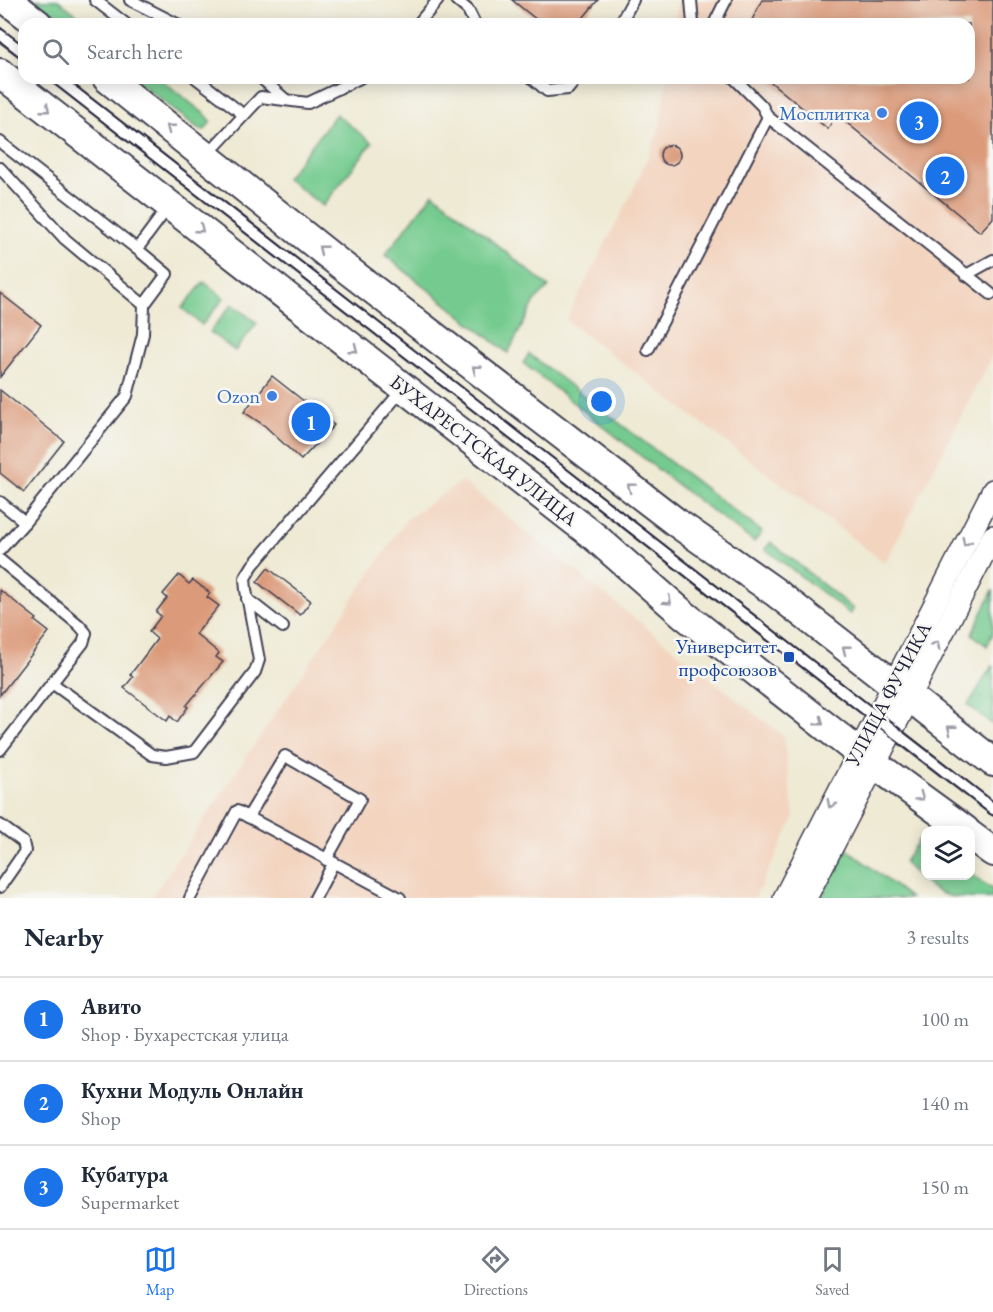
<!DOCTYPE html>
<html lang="en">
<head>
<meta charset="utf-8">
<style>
	:root { --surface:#fff; --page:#f2f2f3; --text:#1f2937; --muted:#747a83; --line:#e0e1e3; --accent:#1a73e8 }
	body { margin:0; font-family:"EB Garamond",serif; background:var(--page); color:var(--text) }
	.controls { position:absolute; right:18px; bottom:18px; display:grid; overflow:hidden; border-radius:12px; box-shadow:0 3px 15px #0003 }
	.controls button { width:54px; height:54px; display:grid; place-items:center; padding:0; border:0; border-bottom:2px solid var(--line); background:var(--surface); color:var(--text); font:30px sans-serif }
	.you { position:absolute; left:602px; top:402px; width:21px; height:21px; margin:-15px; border:4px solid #fff; border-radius:50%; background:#1a73e8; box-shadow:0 0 0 9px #1a73e833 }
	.badge { display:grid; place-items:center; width:39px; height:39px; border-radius:50%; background:var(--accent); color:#fff; font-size:20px; font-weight:700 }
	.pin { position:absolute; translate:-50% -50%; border:3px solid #fff; box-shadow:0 2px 6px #0006 }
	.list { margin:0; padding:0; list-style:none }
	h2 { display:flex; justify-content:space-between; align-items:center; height:78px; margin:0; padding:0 24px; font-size:26px }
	h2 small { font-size:20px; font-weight:400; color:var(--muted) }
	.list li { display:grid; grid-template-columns:39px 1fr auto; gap:18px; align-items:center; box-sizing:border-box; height:84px; padding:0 24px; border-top:2px solid var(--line) }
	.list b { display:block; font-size:22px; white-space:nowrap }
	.list p { margin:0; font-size:20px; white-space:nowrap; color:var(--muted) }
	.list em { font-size:20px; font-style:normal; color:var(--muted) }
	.icon { flex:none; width:33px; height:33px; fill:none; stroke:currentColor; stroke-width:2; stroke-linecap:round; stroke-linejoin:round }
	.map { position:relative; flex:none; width:993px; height:898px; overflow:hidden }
	.search { position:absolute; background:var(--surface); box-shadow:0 3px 15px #0003; left:18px; right:18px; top:18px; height:66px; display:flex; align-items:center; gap:15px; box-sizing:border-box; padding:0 21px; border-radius:18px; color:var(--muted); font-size:22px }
	.sheet { height:330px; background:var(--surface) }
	nav { display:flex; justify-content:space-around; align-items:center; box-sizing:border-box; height:84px; border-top:2px solid var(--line); background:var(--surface); font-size:16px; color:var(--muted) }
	nav a { display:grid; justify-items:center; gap:3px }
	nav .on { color:var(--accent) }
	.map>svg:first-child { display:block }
	.built { fill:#f3d4bf }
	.green { fill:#75cb8f; stroke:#4c7665; stroke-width:1.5 }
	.building { fill:#db9a79 }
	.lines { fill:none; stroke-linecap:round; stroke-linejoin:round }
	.service-casing { stroke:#414052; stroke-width:14 }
	.minor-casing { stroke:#414052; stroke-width:24 }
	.secondary-casing { stroke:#414052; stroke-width:32 }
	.service { stroke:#fff; stroke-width:10 }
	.minor { stroke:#fff; stroke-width:21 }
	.secondary { stroke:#fff; stroke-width:28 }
	.tram { stroke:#22223b; stroke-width:1.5 }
	.oneway { stroke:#9c9ca7 }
	.shop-dot { fill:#3f7fe0; stroke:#f6f6f2; stroke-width:2 }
	.transit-dot { fill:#1a4fb4; stroke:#f6f6f2; stroke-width:2 }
	.labels { text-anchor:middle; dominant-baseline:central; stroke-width:5; stroke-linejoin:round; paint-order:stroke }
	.shop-label { font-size:20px; fill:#366cbe; stroke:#f6f6f2; text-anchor:end }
	.street-label { font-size:20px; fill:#22223b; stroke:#f6f6f2 }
	.transit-label { font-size:20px; fill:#164399; stroke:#f6f6f2; text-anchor:end }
</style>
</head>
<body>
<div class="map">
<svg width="993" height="898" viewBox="0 0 993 898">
	<rect width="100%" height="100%" fill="#f6f6f2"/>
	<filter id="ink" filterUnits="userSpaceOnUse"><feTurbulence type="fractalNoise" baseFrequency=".0167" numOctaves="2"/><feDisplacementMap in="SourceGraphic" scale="12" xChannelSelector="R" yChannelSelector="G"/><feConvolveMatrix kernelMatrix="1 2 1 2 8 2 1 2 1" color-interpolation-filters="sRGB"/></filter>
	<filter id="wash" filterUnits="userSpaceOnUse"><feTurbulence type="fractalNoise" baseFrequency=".008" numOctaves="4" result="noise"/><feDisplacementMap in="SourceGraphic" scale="24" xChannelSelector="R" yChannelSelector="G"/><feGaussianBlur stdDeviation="1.35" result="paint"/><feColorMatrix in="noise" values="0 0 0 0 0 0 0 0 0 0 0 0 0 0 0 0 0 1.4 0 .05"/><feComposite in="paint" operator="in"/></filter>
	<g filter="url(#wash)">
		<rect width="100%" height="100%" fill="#efead4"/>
		<g class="built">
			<path d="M678 0H993V355L885 563 566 320 632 193 659 130 667 78H969V24H675Z"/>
			<path d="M462 481 783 736 794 818 755 898H151L407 519Z"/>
		</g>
		<g class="green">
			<path d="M32 0H58L89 24H63Z"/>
			<path d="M133 78H159L206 115 211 121 205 130 199 129Z"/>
			<path d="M336 114 372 143 323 206 286 178Z"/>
			<path d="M433 193 549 287 535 301 508 353 385 255Z"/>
			<path d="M204 282 224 298 202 325 182 308Z"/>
			<path d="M232 304 257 323 235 351 210 332Z"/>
			<path d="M529 354 762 532 754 542 684 490 523 363Z"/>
			<path d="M771 542 853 609 850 614 765 549Z"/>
			<path d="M993 590V633L987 646 972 634Z"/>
			<path d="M992 666 993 667V725L968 705Z"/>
			<path d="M920 838 925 842 926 876 971 874 993 890V898C938 898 940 898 904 862Z"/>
			<path d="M846 848 910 898H821Z"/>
		</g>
		<g id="blocks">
			<g class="building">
				<path d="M512 0H598L578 24H542Z"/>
				<path d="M762 0H993V218L980 232 836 114 828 129 766 78H969V24H750Z"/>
				<circle cx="670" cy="155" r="10"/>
				<path d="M0 293 41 325 0 377Z"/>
				<path d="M272 376 334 425 301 460 265 426 244 412Z"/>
				<path d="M0 390 64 441 24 492 0 473Z"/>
				<path d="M268 568 311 601 300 615 257 582Z"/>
				<path d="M179 575 189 584 193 580 210 593 207 597 219 606 196 634 219 653 216 657 223 662 186 706 188 707 177 722 170 716 167 721 124 688 133 677 130 675 157 639 149 632 161 616 156 612 167 598 163 594Z"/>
				<path d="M0 590 37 619 35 621 49 632 0 695Z"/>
			</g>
		</g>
	</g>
	<g filter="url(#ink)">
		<use href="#blocks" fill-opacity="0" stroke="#414052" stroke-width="1.5"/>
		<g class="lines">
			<g class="service-casing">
				<g id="service">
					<path d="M95 0 126 24"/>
					<path d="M130 0 177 24"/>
					<path d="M456 0 468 10 475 24"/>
					<path d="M691 0 693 24"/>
					<path d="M418 24 438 0"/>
					<path d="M620 24 633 0"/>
					<path d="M714 24 726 0"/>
					<path d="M0 35 24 53"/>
					<path d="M56 78 879 720"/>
					<path d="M196 78 244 115"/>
					<path d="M261 78 286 100"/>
					<path d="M532 78 547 91 568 89 577 78"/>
					<path d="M734 78 762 106 768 117 991 294"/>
					<path d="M0 142 137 249"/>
					<path d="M206 156 261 97 308 103 360 78"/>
					<path d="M0 168 65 239 144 305 167 274 137 249 169 206"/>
					<path d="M966 275 993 260"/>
					<path d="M648 350 768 117"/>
					<path d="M0 502 25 522 0 550"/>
					<path d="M25 522 127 396 143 334 144 305"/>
					<path d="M0 560 79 625 86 633 83 643 0 750"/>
					<path d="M247 599 283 627"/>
					<path d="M52 683 152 755 166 757 194 752 255 672 259 660 246 590 245 578 253 565 403 389"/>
					<path d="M891 730 993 809"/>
					<path d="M248 817 285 756 360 799 326 860"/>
					<path d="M0 825 23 842 25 851 0 887"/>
					<path d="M190 898 237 811 400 898"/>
					<path d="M315 898 333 864"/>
				</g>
			</g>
			<g class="minor-casing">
				<g id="minor">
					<path d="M784 898 993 490"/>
					<path d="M806 898 993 536"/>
				</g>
			</g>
			<g class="secondary-casing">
				<g id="secondary">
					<path d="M7 0 38 24"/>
					<path d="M0 73 595 537 683 614 858 752 965 830"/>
					<path d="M107 78 340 264 677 523 775 592 993 762"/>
					<path d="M970 835 993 852"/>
				</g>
			</g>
			<use href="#service" class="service"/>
			<use href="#minor" class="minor"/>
			<use href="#secondary" class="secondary"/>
			<g class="tram">
				<path d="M0 27 24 46"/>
				<path d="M0 41 24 60"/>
				<path d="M47 78 993 816"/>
				<path d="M65 78 993 801"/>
			</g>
		</g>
		<defs><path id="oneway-chevron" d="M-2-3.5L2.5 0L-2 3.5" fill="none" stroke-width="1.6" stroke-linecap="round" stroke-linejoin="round" transform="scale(1.5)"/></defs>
		<g class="oneway">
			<use href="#oneway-chevron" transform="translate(46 109) rotate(38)"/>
			<use href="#oneway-chevron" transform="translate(170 128) rotate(-142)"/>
			<use href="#oneway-chevron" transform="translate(200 229) rotate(38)"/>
			<use href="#oneway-chevron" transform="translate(322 249) rotate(-141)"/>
			<use href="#oneway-chevron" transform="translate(354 349) rotate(38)"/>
			<use href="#oneway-chevron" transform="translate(476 369) rotate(-142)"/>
			<use href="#oneway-chevron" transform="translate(631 487) rotate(-143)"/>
			<use href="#oneway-chevron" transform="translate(966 542) rotate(117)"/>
			<use href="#oneway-chevron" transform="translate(668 601) rotate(42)"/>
			<use href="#oneway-chevron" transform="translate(936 645) rotate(-62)"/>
			<use href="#oneway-chevron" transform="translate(846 649) rotate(-141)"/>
			<use href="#oneway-chevron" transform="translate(820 722) rotate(38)"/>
			<use href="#oneway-chevron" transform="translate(951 729) rotate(-142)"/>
			<use href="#oneway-chevron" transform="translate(920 797) rotate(37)"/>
			<use href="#oneway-chevron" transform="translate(831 804) rotate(117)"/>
		</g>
	</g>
	<g class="shop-dot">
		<circle cx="882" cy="113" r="6"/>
		<circle cx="272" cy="396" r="6"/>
	</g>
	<rect class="transit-dot" x="783" y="651" width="12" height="12" rx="3"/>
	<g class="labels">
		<g class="shop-label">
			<text x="870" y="113">Мосплитка</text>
			<text x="260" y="396">Ozon</text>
		</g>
		<g class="street-label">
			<text transform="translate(484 450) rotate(38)">БУХАРЕСТСКАЯ УЛИЦА</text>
			<text transform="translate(888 694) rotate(-62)">УЛИЦА ФУЧИКА</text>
		</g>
		<g class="transit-label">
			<text x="777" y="646">Университет<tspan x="777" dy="23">профсоюзов</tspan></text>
		</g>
	</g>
</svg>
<div class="controls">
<button><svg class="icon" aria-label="layers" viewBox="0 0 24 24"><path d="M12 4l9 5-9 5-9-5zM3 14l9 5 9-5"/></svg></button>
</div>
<div class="you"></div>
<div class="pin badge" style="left:311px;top:422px">1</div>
<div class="pin badge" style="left:945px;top:176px">2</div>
<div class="pin badge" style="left:919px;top:121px">3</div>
<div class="search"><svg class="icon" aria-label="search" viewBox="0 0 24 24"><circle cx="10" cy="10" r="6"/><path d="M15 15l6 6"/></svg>Search here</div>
</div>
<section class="sheet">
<h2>Nearby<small>3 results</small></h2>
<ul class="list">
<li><span class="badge">1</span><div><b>Авито</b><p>Shop · Бухарестская улица</p></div><em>100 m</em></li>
<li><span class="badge">2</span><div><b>Кухни Модуль Онлайн</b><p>Shop</p></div><em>140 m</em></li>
<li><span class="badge">3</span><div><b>Кубатура</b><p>Supermarket</p></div><em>150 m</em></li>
</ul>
</section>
<nav>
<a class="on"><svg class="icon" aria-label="map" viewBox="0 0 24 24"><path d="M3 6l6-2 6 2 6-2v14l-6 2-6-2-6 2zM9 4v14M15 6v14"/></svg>Map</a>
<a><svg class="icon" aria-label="directions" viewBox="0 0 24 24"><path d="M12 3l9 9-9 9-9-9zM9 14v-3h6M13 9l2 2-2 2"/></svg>Directions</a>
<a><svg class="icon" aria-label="saved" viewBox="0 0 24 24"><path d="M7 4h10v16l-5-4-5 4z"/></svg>Saved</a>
</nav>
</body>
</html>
